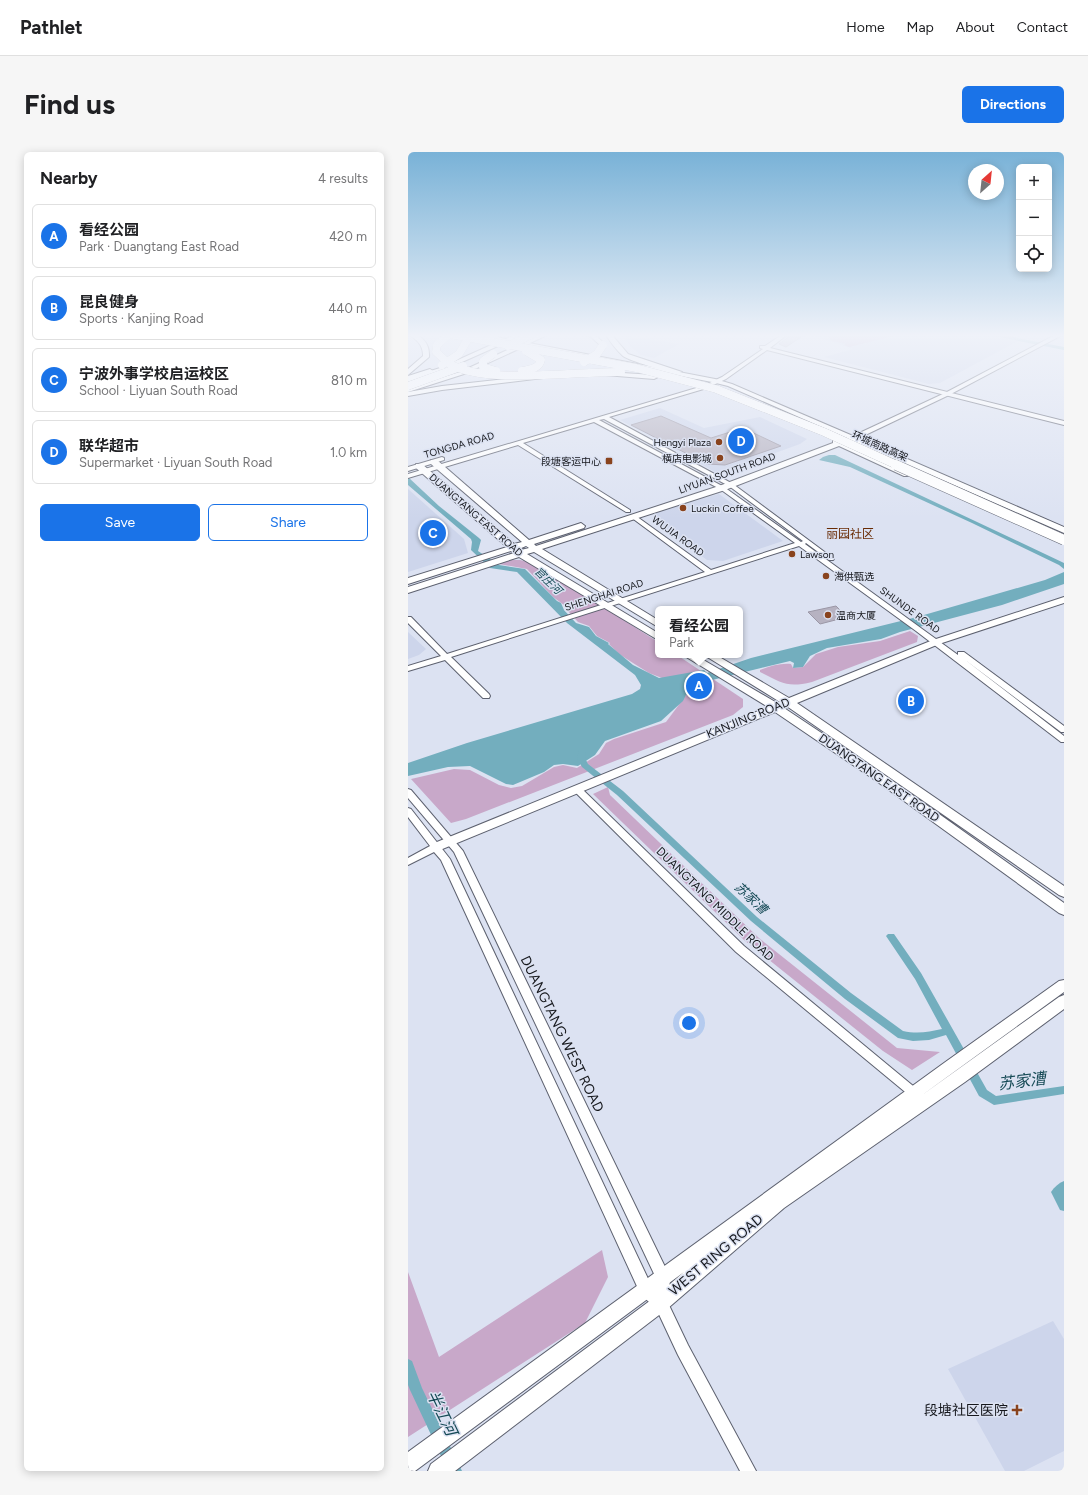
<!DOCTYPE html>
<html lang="en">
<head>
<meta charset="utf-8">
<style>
	:root { --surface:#fff; --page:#f6f6f6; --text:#202124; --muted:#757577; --line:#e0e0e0; --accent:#1a73e8 }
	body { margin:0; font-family:Figtree,"Noto Sans SC",sans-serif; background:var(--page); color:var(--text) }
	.controls { position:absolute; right:12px; top:12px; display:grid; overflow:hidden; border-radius:6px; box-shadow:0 2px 10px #0003 }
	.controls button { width:36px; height:36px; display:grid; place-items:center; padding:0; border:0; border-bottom:1px solid var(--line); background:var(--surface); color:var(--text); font:20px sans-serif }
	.compass { position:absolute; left:560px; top:12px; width:36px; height:36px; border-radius:50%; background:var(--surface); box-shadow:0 2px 10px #0003; rotate:27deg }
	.you { position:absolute; left:281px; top:871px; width:14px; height:14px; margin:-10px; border:3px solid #fff; border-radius:50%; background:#1a73e8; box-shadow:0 0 0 6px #1a73e833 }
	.badge { display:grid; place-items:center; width:26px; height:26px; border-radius:50%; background:var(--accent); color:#fff; font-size:13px; font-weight:700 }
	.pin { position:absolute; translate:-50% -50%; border:2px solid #fff; box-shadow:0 1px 4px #0006 }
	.popup { position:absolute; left:247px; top:454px; width:88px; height:52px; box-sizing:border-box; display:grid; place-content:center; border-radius:6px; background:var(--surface); filter:drop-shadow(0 1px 3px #0005); font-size:13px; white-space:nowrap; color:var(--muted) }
	.popup b { font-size:15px; color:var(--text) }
	.popup::after { content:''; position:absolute; left:50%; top:100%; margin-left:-8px; border:8px solid transparent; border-top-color:var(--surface) }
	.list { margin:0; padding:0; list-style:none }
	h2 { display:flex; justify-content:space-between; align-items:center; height:52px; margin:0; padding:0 16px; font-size:17px }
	h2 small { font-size:13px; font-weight:400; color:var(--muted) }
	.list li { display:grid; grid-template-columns:26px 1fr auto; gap:12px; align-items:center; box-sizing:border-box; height:64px; margin:0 8px 8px; padding:0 8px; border:1px solid var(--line); border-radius:6px }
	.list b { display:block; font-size:15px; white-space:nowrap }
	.list p { margin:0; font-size:13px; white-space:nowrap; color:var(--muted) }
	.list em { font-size:13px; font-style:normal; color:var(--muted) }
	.actions { display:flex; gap:8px; padding:12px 16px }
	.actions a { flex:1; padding:9px 0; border:1px solid var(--accent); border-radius:6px; text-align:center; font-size:14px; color:var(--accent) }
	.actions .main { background:var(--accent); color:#fff }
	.icon { flex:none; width:22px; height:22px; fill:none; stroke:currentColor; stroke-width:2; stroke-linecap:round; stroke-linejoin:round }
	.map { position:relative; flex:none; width:656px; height:1319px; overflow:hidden; border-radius:6px }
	header { display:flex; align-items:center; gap:24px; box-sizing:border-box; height:56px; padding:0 20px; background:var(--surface); border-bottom:1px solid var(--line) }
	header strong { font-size:19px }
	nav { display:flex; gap:22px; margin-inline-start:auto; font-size:14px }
	.intro { display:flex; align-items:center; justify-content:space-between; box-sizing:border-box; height:96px; padding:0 24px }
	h1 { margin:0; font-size:28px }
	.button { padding:10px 18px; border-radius:6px; background:var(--accent); color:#fff; font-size:14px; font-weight:700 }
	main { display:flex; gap:24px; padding:0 24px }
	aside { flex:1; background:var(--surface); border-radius:6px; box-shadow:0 2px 10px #0003 }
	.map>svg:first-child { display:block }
	.built { fill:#cdd5eb }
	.green { fill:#c8a8c9 }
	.water { fill:#73aebe }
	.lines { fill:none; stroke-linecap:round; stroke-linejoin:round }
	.canal { fill:#73aebe; fill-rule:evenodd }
	.building { fill:#b6b2c1; stroke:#9b97a6 }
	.minor-casing { stroke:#5d616f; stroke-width:2 }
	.major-casing { stroke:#5d616f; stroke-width:2 }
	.highway-casing { stroke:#5d616f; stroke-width:2 }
	.minor { fill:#fff; fill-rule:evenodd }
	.major { fill:#fff; fill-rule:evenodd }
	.highway { fill:#fff; fill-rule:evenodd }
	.highway-bridge-far1-casing { stroke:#5d616f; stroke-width:8; stroke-linecap:butt }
	.highway-bridge-casing { stroke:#5d616f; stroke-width:11; stroke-linecap:butt }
	.highway-bridge-far1 { stroke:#fff; stroke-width:8 }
	.highway-bridge { stroke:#fff; stroke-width:10 }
	.poi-dot { fill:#89431d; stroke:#dce2f2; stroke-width:1.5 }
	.labels { text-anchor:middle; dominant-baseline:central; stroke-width:3; stroke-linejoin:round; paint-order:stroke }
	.far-poi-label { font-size:10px; fill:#15171c; stroke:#dce2f2; text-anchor:start }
	.far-street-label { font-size:10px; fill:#15171c; stroke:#dce2f2 }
	.far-water-label { font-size:11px; font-style:italic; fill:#164a56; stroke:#dce2f2 }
	.far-quarter-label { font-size:12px; fill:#692b04; stroke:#dce2f2 }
	.street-label { font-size:12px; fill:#15171c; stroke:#dce2f2 }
	.water-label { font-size:13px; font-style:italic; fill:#164a56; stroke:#dce2f2 }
	.near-street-label { font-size:14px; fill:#15171c; stroke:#dce2f2 }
	.near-poi-label { font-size:14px; fill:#15171c; stroke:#dce2f2; text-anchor:end }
	.near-water-label { font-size:16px; font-style:italic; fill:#164a56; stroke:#dce2f2 }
</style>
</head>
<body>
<header>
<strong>Pathlet</strong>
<nav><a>Home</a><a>Map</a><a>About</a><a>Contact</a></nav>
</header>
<div class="intro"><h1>Find us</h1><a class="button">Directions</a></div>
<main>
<aside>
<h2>Nearby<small>4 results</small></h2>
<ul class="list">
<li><span class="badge">A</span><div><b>看经公园</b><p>Park · Duangtang East Road</p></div><em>420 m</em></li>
<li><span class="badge">B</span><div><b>昆良健身</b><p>Sports · Kanjing Road</p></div><em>440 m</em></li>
<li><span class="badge">C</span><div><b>宁波外事学校启运校区</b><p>School · Liyuan South Road</p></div><em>810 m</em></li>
<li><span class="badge">D</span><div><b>联华超市</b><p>Supermarket · Liyuan South Road</p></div><em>1.0 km</em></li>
</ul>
<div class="actions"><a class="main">Save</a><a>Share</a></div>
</aside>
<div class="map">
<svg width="656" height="1319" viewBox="0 0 656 1319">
	<rect width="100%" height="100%" fill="#dce2f2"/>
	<g class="built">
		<path d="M380 182H573L610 189 532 231 521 232 416 205 445 197 404 183 393 185Z"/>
		<path d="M215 183 271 192 246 206 233 203 222 194Z"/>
		<path d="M252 256 296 276 352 265 399 287 392 292 323 317 307 320 212 268Z"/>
		<path d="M0 337 56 387 60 401 0 420Z"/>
		<path d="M311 342 375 389 315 409 299 408 244 367 250 359Z"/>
		<path d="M0 480 18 497 11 503 0 507Z"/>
		<path d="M645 1169 656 1187V1299L616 1319H597L540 1217Z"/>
	</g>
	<g class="green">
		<path d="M425 182H494L441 195 436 193 438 192 424 189 421 186Z"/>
		<path d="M103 408H112L120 410 200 458 250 490V503H269L335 547V555L325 563 58 667 43 671 3 627 46 617 62 618 91 633 103 636 114 634 146 615 155 613 169 616 191 602 198 591 206 587 258 570 279 542 254 526 241 521 225 511 211 502 201 492 202 491 189 484 181 474 170 470 158 457 156 453 145 445 119 417 91 412Z"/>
		<path d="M502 479 510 484 509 490 404 530C379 536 374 531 352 520V518C362 514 373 511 383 512L385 516 395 515 408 502 430 495 472 489Z"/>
		<path d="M200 635 202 643 351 786 489 896 532 900 504 918 475 899 336 788 185 642Z"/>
		<path d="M194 1098 200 1125 177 1171 0 1285V1120L31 1205Z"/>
	</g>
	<g class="water">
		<path d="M576 182H596L614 187 656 195V198Z"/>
		<path d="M421 303H427L656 411V417L651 413 564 371 442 315 411 308 415 305Z"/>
		<path d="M0 325 31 354 71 386 73 388 70 399 91 413 117 417 149 449 153 451 156 458 168 471 181 475 188 484 201 491 200 492 225 513 251 526 296 518 299 521 343 506 509 465 637 428 656 420V432L594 453 492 480 473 487 419 496 402 504 395 515 385 516 386 511 382 509 296 530 278 543 275 549 253 569 197 589 187 603 170 614 155 612 146 613 136 620 105 633 98 632 62 614 40 615 0 624V611L59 591 224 542 232 537 233 533 227 523 159 471 109 420 82 416 63 398 64 390 63 387 0 333Z"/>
	</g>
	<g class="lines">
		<g class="canal">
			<path d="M171 598H174L178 600 177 606 180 612 215 639 349 765 443 841 495 879C509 882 521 880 534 877L507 827 478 784 480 782H486L513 821 579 938 588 944 656 934V942L586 953 571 944 538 883 521 888 505 889 490 886 437 847 343 769 209 643 174 615 169 606Z"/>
			<path d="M656 1029V1059L652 1058 643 1040C646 1035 651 1031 656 1029Z"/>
			<path d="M0 1207 4 1209 14 1236 54 1319H40L2 1238 0 1233Z"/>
		</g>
	</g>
	<g class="building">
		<path d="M382 184 393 185 378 195 371 192Z"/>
		<path d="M253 264 303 286 335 276 373 294 317 313 299 312 223 273Z"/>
		<path d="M428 454 439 465 412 472 400 460Z"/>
	</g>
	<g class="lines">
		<g class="minor-casing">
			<g id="minor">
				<path d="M88 182H93L87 187H83V185Z"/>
				<path d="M375 182H380L362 196 656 269V273L359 198 318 227 299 236 201 265 325 332 426 407 425 408H421L398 391 397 392 550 503V500H556L656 574V580H653L556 507 656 584V590H653L508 479 391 394 43 505 81 542 82 544 81 546H75L37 508 0 519V514L33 504 0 471V465H3L39 502 297 420 224 366V364H228L303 418 387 391 312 337 186 270 115 291 222 358V360H218L110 293 0 326V322L295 234 314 225 355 197 352 196V194H357ZM196 267 321 334 395 389 393 390 316 335 191 268Z"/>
				<path d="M34 305 36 306V308L0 319V315Z"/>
				<path d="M170 635 173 636 336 794 510 938 512 941 510 944 506 946 502 944 328 800 167 640 166 638Z"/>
				<path d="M0 637 3 638 55 699 260 1121 262 1126 260 1151 280 1193 348 1319H332L270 1203 248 1156 233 1143 33 708 26 700 0 713V706L22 694 0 665V656L3 657 42 707 243 1133 247 1137 248 1126 46 700 0 646Z"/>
			</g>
		</g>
		<g class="major-casing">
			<g id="major">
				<path d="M61 182H74L98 187 108 182H116L105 188 118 189 121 191 307 227 324 232 445 284 537 241 649 182H656L541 243 451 286 656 375V381L445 289 438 292 503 322 499 324H496L431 294 317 338 134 397 250 468V475L126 400 119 402 250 481V488L111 405 0 441V435L106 401 103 399 0 432V426L99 395 8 316V312H14L106 392 114 390 23 312V308H29L121 388 173 371 177 374 176 376 126 392 128 394 311 334 425 291V288L432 289 439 286 320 234 304 230 117 194 56 222 0 240V236L52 220 110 193 99 190 36 218 0 230V226L32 216 92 189ZM118 394 121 396 113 398 111 397Z"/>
				<path d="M656 445V451L531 492 389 551 656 734V745L651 743 380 555 376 556 475 622 656 751V763L651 761 467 628 367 560 32 698 28 699 24 698 22 695 24 692 360 555 275 503H287L369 551 372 550 296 503H308L381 546 525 488Z"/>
				<path d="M656 828V840L510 946 651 845 656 843V857L557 930 376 1056 259 1157 47 1319H20L23 1312 247 1145 276 1120 7 1319H0V1300L536 911 651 829Z"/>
			</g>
		</g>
		<g class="highway-casing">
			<g id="highway">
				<path d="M1 182C14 182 22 192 21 205L0 223V217L15 204C15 192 9 189 1 182Z"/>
				<path d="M133 182H141L118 193 113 192Z"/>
				<path d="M176 182 187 183 198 193 193 194 183 185Z"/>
				<path d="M197 182H203L220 202 274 220C269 224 222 209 215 204 208 198 202 189 197 182Z"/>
				<path d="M22 217 25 219 24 220 0 228V224Z"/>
				<path d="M199 220 246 223 250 225 246 227 197 223V221Z"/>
				<path d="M133 223 135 224V226L34 238 0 244V240L34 234Z"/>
			</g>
		</g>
		<use href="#minor" class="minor"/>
		<use href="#major" class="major"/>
		<use href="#highway" class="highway"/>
		<g class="highway-bridge-far1-casing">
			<g id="highway-bridge-far1">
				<path d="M41 182 228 216 308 237 416 280 491 314"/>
				<path d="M41 182 29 193 28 200C33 204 37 209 42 212 78 233 170 219 213 220"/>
				<path d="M100 194 125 182"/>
				<path d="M85 202 75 209V215L88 219"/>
				<path d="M176 210 189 202 195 193"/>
				<path d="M34 213 51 202 63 182"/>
				<path d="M114 219C122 217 131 217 133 208L118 199"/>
				<path d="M0 234 55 214"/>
			</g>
		</g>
		<g class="highway-bridge-casing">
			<path id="highway-bridge" d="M488 313 656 388"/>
		</g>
		<use href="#highway-bridge-far1" class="highway-bridge-far1"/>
		<use href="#highway-bridge" class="highway-bridge"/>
	</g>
	<linearGradient id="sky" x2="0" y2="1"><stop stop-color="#79b2d7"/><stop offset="0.5" stop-color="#eff2f9"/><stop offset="1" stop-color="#eff2f9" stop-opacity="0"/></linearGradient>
	<rect width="656" height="367" fill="url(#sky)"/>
	<g class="poi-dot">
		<circle cx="311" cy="290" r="4"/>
		<circle cx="312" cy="306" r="4"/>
		<rect x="197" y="305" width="8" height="8" rx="2"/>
		<circle cx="275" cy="356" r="4"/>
		<circle cx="384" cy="402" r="4"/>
		<circle cx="418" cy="424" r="4"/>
		<circle cx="420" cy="463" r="4"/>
		<path d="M607 1252h4v4h4v4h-4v4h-4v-4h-4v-4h4z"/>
	</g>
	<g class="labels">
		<g class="far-poi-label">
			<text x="303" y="290" text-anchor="end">Hengyi Plaza</text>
			<text x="304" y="306" text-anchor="end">横店电影城</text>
			<text x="193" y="309" text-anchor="end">段塘客运中心</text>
			<text x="283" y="356">Luckin Coffee</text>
			<text x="392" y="402">Lawson</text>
			<text x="426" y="424">海供甄选</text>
			<text x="428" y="463">温商大厦</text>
		</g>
		<g class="far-street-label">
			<text transform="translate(51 293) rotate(-16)">TONGDA ROAD</text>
			<text transform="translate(472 294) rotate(24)">环城南路高架</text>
			<text transform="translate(319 321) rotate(-20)">LIYUAN SOUTH ROAD</text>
			<text transform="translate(68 363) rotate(41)">DUANGTANG EAST ROAD</text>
			<text transform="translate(270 384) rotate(36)">WUJIA ROAD</text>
			<text transform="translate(196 443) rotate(-18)">SHENGHAI ROAD</text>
			<text transform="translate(502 458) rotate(36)">SHUNDE ROAD</text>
		</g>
		<g class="far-water-label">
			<text transform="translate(140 429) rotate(44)">官庄河</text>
		</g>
		<g class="far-quarter-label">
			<text x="442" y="382">丽园社区</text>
		</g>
		<g class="street-label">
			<text transform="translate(340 566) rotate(-22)">KANJING ROAD</text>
			<text transform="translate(471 626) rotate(35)">DUANGTANG EAST ROAD</text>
			<text transform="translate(307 752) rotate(44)">DUANGTANG MIDDLE ROAD</text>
		</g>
		<g class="water-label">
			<text transform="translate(343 746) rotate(43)">苏家漕</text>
		</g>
		<g class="near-street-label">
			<text transform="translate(154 882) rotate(64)">DUANGTANG WEST ROAD</text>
			<text transform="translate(308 1103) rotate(-40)">WEST RING ROAD</text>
		</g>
		<g class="near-poi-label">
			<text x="600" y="1258">段塘社区医院</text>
		</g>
		<g class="near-water-label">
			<text transform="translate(614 929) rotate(-7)">苏家漕</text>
			<text transform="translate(34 1261) rotate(64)">半江河</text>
		</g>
	</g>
</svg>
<div class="controls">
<button>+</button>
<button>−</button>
<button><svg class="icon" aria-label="locate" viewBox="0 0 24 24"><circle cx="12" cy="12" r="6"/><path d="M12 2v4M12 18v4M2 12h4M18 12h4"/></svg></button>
</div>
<svg class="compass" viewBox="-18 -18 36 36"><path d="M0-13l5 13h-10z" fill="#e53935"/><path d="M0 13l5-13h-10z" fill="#757577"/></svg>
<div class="you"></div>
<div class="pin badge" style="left:291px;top:534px">A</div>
<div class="popup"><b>看经公园</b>Park</div>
<div class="pin badge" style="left:503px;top:549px">B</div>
<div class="pin badge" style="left:25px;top:381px">C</div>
<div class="pin badge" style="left:333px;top:289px">D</div>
</div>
</main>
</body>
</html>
